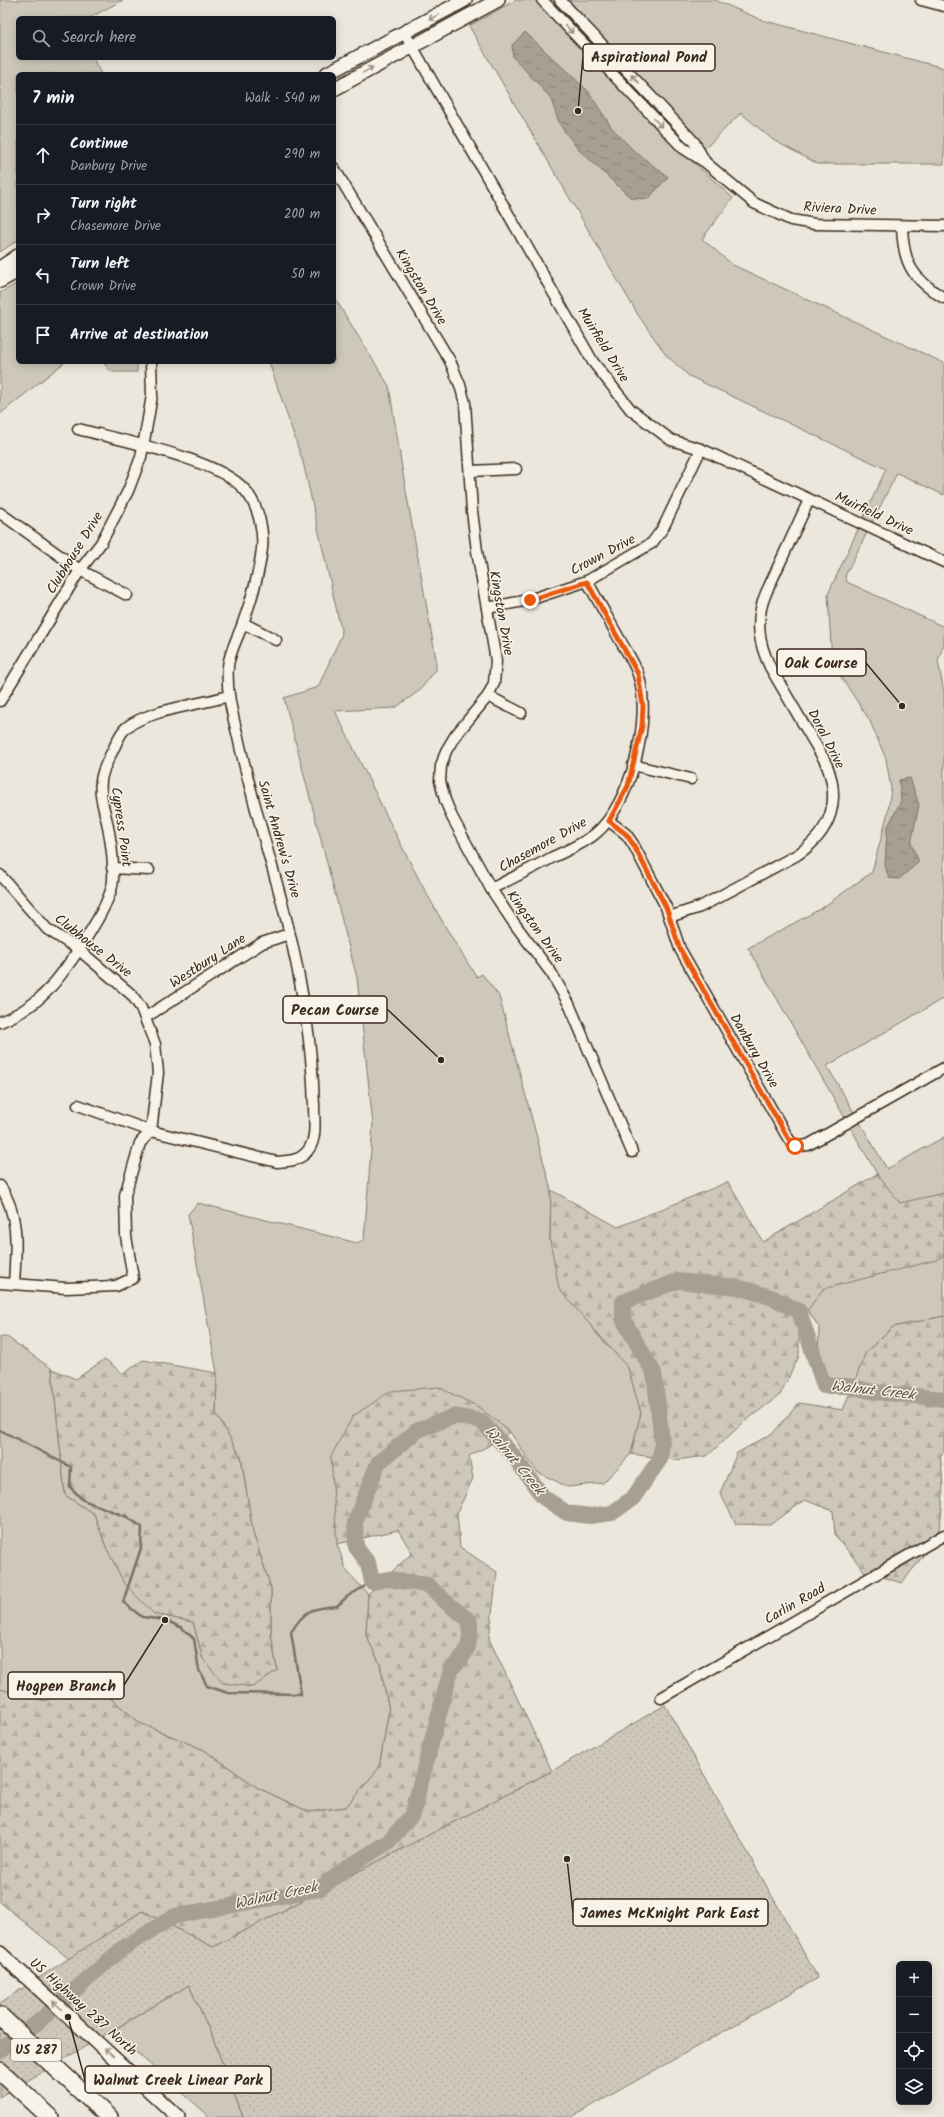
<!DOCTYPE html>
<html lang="en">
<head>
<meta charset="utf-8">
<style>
	:root { --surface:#171b24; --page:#20242c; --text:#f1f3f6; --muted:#9ea1a6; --line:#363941 }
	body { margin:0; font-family:Kalam,sans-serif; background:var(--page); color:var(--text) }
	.controls { position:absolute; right:12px; bottom:12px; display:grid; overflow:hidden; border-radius:6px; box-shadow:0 2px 10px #0003 }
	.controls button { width:36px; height:36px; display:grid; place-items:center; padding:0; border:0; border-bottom:1px solid var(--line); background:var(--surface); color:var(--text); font:20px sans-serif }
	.stop { position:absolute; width:12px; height:12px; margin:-9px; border:3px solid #ea580c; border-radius:50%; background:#fff }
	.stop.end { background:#ea580c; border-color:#fff; box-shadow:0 1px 4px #0008 }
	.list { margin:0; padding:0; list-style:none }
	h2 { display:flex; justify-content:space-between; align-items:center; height:52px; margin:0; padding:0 16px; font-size:17px }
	h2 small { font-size:13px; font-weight:400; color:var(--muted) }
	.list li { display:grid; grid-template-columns:26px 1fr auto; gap:12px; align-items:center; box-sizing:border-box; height:60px; padding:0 16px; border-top:1px solid var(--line) }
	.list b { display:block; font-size:15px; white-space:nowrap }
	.list p { margin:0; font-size:13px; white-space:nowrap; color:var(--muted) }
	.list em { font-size:13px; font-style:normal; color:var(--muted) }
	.icon { flex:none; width:22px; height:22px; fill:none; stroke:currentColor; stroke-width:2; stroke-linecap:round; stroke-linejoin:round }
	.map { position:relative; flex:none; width:944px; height:2117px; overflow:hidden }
	.search { position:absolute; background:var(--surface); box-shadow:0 2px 10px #0003; left:16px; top:16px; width:320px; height:44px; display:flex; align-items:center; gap:10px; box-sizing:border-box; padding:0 14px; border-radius:6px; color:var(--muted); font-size:15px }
	.panel { position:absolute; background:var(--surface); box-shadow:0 2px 10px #0003; left:16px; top:72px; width:320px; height:292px; border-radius:6px }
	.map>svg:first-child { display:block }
	.grass { fill:#cec8bc; stroke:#84796d }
	.forest { fill:url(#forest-firs); stroke:#84796d }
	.park { fill:url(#park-dots); stroke:#84796d }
	.water { fill:url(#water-ripples); stroke:#7c7064 }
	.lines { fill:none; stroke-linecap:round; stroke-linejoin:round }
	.stream { stroke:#7c7064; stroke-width:2.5 }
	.river { stroke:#a89f93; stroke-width:16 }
	.street-casing { stroke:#3b2a1e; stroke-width:13 }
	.secondary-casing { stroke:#3b2a1e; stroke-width:16 }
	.highway-casing { stroke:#3b2a1e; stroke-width:20 }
	.street { stroke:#f7f3e8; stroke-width:10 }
	.secondary { stroke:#f7f3e8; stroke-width:13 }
	.highway { stroke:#f7f3e8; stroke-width:17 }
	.oneway { stroke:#998e83 }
	.route { stroke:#ea580c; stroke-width:5 }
	.labels { text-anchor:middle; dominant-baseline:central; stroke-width:3; stroke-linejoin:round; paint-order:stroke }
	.shield { fill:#f7f3e8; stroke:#73665b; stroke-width:1 }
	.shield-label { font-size:13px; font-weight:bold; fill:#3b2a1e }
	.street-label { font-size:14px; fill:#3b2a1e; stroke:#f7f3e8 }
	.water-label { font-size:15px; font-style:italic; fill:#615347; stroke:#f7f3e8 }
	.leader { fill:none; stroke:#3b2a1e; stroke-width:1.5 }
	.callout-dot { fill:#3b2a1e; stroke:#f7f3e8; stroke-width:1.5 }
	.callout { fill:#f7f3e8; stroke:#3b2a1e; stroke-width:1.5 }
	.callout-label { font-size:15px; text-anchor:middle; font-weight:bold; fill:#3b2a1e }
</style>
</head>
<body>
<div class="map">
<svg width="944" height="2117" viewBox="0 0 944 2117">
	<defs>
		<pattern id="forest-firs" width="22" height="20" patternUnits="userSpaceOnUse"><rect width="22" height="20" fill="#cec8bc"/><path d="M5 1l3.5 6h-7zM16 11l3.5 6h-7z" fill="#b2aca1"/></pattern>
		<pattern id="park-dots" width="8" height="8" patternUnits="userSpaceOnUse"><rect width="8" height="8" fill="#cec8bc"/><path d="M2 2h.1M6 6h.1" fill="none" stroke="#b2aca1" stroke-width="1.8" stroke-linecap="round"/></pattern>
		<pattern id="water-ripples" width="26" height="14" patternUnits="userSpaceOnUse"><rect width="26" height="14" fill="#a89f93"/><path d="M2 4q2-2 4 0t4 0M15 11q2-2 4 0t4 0" fill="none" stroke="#8a8277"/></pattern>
	</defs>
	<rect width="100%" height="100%" fill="#ece7dc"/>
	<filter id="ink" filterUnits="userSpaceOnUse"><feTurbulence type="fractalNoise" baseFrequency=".025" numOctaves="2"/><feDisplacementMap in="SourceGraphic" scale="8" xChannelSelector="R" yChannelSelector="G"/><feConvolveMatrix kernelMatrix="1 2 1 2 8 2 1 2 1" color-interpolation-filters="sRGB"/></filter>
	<g filter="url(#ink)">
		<g class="grass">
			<path d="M0 0H123L89 18H18V58H93L101 74H18V240L0 252Z"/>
			<path d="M516 0H715L762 20 944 68V164H818L773 140 741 113 692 161 733 198 702 239 733 265 944 363V495L897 473 845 576 847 582 944 627V644L938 661 944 692V998L827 1066 887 1169 944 1137V1316L893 1327 866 1352 854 1384 832 1379 818 1362 819 1327 792 1287 877 1174 748 948 822 908 872 872 888 812 891 788 886 759 870 721 832 663 828 594 886 469 689 376 666 355 638 315 469 26Z"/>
			<path d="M18 283V362H65L0 414V293Z"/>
			<path d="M334 297 389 386 403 474 436 659V670L419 691 395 708 335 711C380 800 421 894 477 977L482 974 499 996 551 1190 550 1240 596 1333 628 1367 641 1413 631 1454 603 1483 568 1487 537 1472 510 1432 477 1406 337 1544 346 1570 368 1594 366 1635 380 1664 389 1710 379 1768 346 1807 309 1812 258 1788 204 1750 140 1723 86 1678 45 1702 0 1689V1337H7L52 1369 65 1495 94 1514 107 1549 154 1614 193 1622 203 1659 277 1670 271 1635V1588L253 1533 241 1457 216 1414 217 1373 188 1214 198 1203 357 1243 364 1240 373 1124 357 978 284 698 318 687 342 634 303 462 269 362H334Z"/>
			<path d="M102 362H137V372H112Z"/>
			<path d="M189 1985 212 2036 243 2117H210L112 2031Z"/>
		</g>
		<g class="forest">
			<path d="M877 1174 900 1203 944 1193V1255L936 1260 823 1289 799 1322V1356L780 1395 744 1422 707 1456 675 1460 631 1454 641 1413 628 1368 559 1289 550 1240 551 1190 618 1227 728 1182 763 1242Z"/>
			<path d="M944 1316V1452L940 1456C944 1479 944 1511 938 1533 929 1550 914 1567 902 1583L865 1572 835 1535 833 1511 805 1500 770 1525 736 1524 720 1493 737 1453 773 1433 799 1403 843 1410 866 1352 893 1327Z"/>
			<path d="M105 1359 123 1374 143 1360 217 1373 216 1414 241 1457 253 1533 271 1588V1635L277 1670 253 1687 223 1683 203 1659 193 1622 154 1614 124 1583 107 1549 94 1514 65 1495 52 1369 76 1379Z"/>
			<path d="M438 1387 477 1406 510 1432 488 1446 469 1456 473 1478 457 1513 460 1547 497 1572 489 1639 552 1771 213 1947 142 1911 69 1959 0 1902V1689L45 1701 86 1678 140 1723 204 1750 258 1788 309 1812 346 1807 379 1768 389 1710 380 1664 366 1635 368 1594 412 1553 398 1530 337 1544 331 1456 353 1416 391 1391Z"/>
		</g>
		<path class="park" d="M665 1705 818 1978 572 2117H243L212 2036 189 1985 0 2097V2003L142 1911 213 1947 552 1771Z"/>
		<g class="water">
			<path d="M525 32 588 91 612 128 633 150 668 177 648 199 631 198 578 149 560 125 550 97 513 57 512 45Z"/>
			<path d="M910 778 919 805 911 844 919 862 899 879 889 878 885 866 887 828 901 801 899 780Z"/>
		</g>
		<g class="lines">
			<path class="stream" d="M0 1430 71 1467 70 1487 83 1500 127 1517 142 1527 141 1548 123 1602 142 1617 165 1620 182 1628 194 1639 199 1670 207 1686 228 1693 301 1694 291 1632C305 1610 311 1608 337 1606L348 1596 372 1582"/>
			<path class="river" d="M0 2050 37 2023 123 1948 175 1916 319 1889 347 1868 388 1842 412 1815 451 1669C468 1654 471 1644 470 1621L447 1603 428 1585 388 1579 372 1582 368 1563 356 1547 355 1522 378 1463 418 1430 455 1416 481 1421 513 1455 543 1497 567 1513 590 1516 612 1513 633 1498 660 1459 662 1442 654 1373 623 1319V1302L677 1281 737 1287 771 1297 799 1311 824 1386H849L874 1392 944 1399"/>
			<g class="street-casing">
				<g id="street">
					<path d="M542 0 683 148 705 162 754 203 791 220 815 224 944 226"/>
					<path d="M560 0 694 142 704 160"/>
					<path d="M921 0 944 6"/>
					<path d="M404 32 593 362 631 410 671 440 701 449 944 562"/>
					<path d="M334 168 450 361 460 385 465 403 472 511 477 551 496 661 494 683 488 696 455 736 446 751 441 766 440 781 445 800 452 817 491 889 511 919 552 974 569 1004 632 1152"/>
					<path d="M902 226C903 263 912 279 944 298"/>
					<path d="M78 429C119 440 219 459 245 490 258 505 264 530 262 549 259 574 251 601 243 623 238 637 230 651 228 666 226 690 232 713 238 737 247 779 259 821 271 863 293 938 312 1027 314 1106 314 1120 317 1137 309 1149 301 1161 289 1161 277 1162L151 1131 78 1105"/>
					<path d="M470 471 516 469"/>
					<path d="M0 513 80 570 127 595"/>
					<path d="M487 608 529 600 587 581 652 543 663 528 701 449"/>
					<path d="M243 623 276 640"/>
					<path d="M488 696 521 713"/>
					<path d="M0 701 80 570 101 543 128 491 141 457 148 419 152 395 151 362"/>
					<path d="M633 765 691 779"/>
					<path d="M609 821 626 834 633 844 666 907 680 949 788 1138 795 1147 808 1145 944 1068"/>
					<path d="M112 868 149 870"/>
					<path d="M0 875 47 929 78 949 132 995 141 1008 155 1044 158 1073 151 1131 140 1143 125 1195 126 1236 133 1278 116 1286 66 1288 0 1283"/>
					<path d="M491 889C512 878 533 868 553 857 568 850 583 844 595 834 631 805 653 717 638 674 634 662 626 651 620 640 609 620 598 601 587 581"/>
					<path d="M669 917 700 907 797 855C832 831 842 799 825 761L770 667C758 642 755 619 766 593L809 500"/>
					<path d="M146 1017 262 943 289 934"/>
					<path d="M0 1022C15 1016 29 1008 41 997 61 980 112 905 113 880 114 861 111 841 107 822 104 809 99 794 101 781 102 770 108 760 113 750 117 742 120 732 127 727 151 709 200 705 228 696"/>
					<path d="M0 1186C20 1214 16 1251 14 1283"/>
					<path d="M661 1698 944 1535"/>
				</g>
			</g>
			<g class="secondary-casing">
				<g id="secondary">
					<path d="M326 74 465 0"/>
					<path d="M334 89 498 0"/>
					<path d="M0 268 18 256"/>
					<path d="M0 281 18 271"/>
					<path d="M0 1953 178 2117"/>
				</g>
			</g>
			<g class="highway-casing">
				<g id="highway">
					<path d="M0 2016 109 2117"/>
					<path d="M0 2071 50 2117"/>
				</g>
			</g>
			<use href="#street" class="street"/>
			<use href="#secondary" class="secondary"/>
			<use href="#highway" class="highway"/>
		</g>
		<defs><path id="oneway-shaft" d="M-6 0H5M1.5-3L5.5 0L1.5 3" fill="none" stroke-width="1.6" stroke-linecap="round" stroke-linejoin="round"/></defs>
		<g class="oneway">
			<use href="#oneway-shaft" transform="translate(434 17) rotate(152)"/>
			<use href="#oneway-shaft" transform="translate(569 29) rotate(47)"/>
			<use href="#oneway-shaft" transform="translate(368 70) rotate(-29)"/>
			<use href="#oneway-shaft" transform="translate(635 79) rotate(-134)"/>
			<use href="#oneway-shaft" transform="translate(658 123) rotate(46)"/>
			<use href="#oneway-shaft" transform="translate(57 2005) rotate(-138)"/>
			<use href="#oneway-shaft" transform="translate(109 2052) rotate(-137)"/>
		</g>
	</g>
	<g class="lines" filter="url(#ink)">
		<path class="route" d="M530 600 587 582 638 674 643 706 642 726 628 786 609 821 626 834 633 844 666 907 680 949 788 1138 795 1146"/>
	</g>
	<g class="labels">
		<rect class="shield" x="11" y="2039" width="50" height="22" rx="3"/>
		<g class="shield-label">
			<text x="36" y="2050">US 287</text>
		</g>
		<g class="street-label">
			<text transform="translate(840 209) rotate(3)">Riviera Drive</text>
			<text transform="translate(421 287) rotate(59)">Kingston Drive</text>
			<text transform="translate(603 345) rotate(58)">Muirfield Drive</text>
			<text transform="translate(874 514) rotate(25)">Muirfield Drive</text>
			<text transform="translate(75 553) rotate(-58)">Clubhouse Drive</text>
			<text transform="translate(603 555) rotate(-28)">Crown Drive</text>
			<text transform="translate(501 613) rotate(80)">Kingston Drive</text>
			<text transform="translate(826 739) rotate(63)">Doral Drive</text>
			<text transform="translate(121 827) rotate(82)">Cypress Point</text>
			<text transform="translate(279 839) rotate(74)">Saint Andrew's Drive</text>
			<text transform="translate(543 845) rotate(-29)">Chasemore Drive</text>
			<text transform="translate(535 927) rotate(54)">Kingston Drive</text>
			<text transform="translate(93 946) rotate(38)">Clubhouse Drive</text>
			<text transform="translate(208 961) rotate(-33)">Westbury Lane</text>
			<text transform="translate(754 1051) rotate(60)">Danbury Drive</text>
			<text transform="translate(795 1604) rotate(-30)">Carlin Road</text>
			<text transform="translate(83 2007) rotate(42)">US Highway 287 North</text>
		</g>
		<g class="water-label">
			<text transform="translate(873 1391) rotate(6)">Walnut Creek</text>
			<text transform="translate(514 1461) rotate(50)">Walnut Creek</text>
			<text transform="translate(276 1896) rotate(-12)">Walnut Creek</text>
		</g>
	</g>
	<path class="leader" d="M578 111L583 57M902 706L866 663M441 1060L387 1009M165 1620L124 1685M567 1859L573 1913M68 2017L85 2080"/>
	<g class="callout-dot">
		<circle cx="578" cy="111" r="4"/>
		<circle cx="902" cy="706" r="4"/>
		<circle cx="441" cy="1060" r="4"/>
		<circle cx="165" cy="1620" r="4"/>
		<circle cx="567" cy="1859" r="4"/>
		<circle cx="68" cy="2017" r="4"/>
	</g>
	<g class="callout">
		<rect x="583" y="44" width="132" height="27" rx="4"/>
		<rect x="777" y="649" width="89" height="27" rx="4"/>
		<rect x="283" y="996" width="104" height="27" rx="4"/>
		<rect x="8" y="1672" width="116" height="27" rx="4"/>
		<rect x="573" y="1899" width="195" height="27" rx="4"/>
		<rect x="85" y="2066" width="186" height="27" rx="4"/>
	</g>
	<g class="callout-label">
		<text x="649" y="62">Aspirational Pond</text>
		<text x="821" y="668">Oak Course</text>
		<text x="335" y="1015">Pecan Course</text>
		<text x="66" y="1691">Hogpen Branch</text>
		<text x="670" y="1918">James McKnight Park East</text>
		<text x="178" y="2085">Walnut Creek Linear Park</text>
	</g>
</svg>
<div class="controls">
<button>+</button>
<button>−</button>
<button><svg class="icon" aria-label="locate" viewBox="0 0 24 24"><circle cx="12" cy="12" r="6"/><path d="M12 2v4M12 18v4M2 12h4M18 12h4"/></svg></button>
<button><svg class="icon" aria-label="layers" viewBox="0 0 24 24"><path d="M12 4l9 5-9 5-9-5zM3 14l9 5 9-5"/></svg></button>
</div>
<div class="stop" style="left:795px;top:1146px"></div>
<div class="stop end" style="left:530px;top:600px"></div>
<div class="search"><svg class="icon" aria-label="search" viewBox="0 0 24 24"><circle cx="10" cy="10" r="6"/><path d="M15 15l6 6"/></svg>Search here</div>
<section class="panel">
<h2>7 min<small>Walk · 540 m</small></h2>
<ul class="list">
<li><svg class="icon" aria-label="ahead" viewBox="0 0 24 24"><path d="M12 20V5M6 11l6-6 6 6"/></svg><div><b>Continue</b><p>Danbury Drive</p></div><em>290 m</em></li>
<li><svg class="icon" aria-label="right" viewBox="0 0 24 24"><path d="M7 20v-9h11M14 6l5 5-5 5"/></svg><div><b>Turn right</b><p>Chasemore Drive</p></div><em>200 m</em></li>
<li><svg class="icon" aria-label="left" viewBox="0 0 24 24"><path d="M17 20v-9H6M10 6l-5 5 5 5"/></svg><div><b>Turn left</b><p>Crown Drive</p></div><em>50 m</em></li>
<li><svg class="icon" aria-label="arrive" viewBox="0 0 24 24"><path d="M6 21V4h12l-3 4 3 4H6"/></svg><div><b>Arrive at destination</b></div></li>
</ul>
</section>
</div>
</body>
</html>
